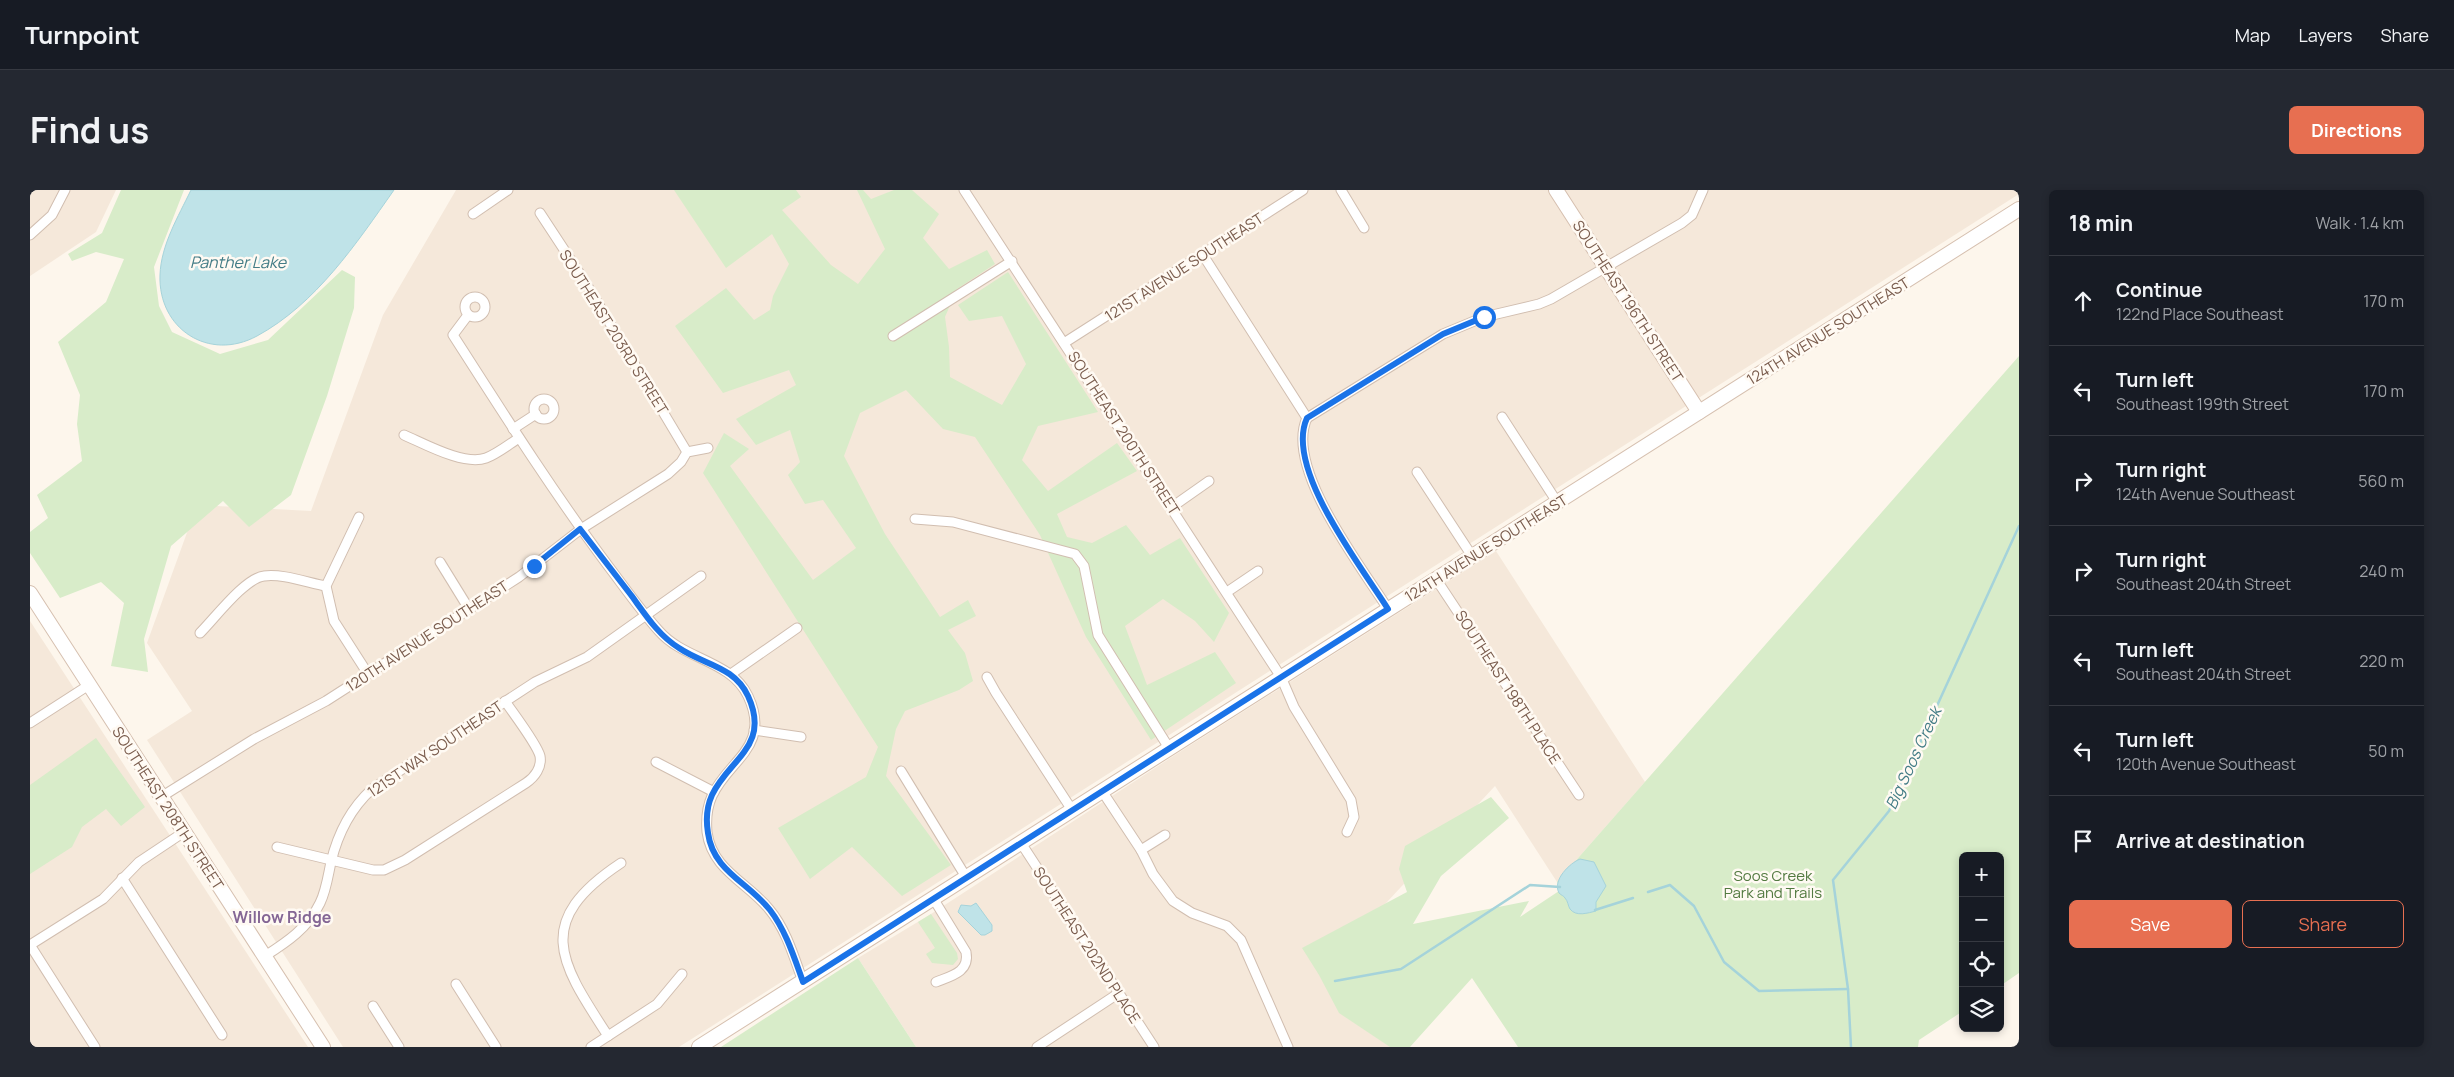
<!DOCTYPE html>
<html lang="en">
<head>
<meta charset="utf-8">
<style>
	:root { --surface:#171b24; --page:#242831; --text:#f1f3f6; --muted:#9ea1a6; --line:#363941; --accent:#e76f51 }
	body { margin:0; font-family:Manrope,sans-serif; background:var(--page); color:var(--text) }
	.controls { position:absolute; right:15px; bottom:15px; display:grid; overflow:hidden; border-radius:8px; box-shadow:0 2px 8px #0003 }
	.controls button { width:45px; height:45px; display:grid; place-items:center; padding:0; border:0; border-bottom:1px solid var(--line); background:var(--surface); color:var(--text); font:25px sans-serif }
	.stop { position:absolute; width:15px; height:15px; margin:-11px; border:4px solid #1a73e8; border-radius:50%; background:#fff }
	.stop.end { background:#1a73e8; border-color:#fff; box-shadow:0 1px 5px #0008 }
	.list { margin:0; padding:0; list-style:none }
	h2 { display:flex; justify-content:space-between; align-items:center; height:65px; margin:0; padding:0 20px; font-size:21px }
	h2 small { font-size:16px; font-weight:400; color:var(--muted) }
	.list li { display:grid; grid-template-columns:32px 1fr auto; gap:15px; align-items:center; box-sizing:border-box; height:90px; padding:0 20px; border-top:1px solid var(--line) }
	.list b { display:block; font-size:19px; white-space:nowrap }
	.list p { margin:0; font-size:16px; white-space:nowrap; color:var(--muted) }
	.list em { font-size:16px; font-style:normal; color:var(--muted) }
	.actions { display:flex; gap:10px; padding:15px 20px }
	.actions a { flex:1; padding:11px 0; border:1px solid var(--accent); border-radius:8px; text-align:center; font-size:18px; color:var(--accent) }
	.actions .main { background:var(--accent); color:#fff }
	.icon { flex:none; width:28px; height:28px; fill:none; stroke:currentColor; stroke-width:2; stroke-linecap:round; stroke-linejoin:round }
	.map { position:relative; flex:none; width:1989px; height:857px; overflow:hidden; border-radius:8px }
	header { display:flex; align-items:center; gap:30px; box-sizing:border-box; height:70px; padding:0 25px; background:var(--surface); border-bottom:1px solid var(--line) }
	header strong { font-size:24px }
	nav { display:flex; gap:28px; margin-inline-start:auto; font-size:18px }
	.intro { display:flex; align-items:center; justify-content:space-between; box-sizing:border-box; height:120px; padding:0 30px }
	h1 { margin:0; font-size:35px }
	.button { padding:12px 22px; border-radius:8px; background:var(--accent); color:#fff; font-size:18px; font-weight:700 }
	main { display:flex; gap:30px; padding:0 30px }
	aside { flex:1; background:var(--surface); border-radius:8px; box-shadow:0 2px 8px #0003 }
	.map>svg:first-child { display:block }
	.residential { fill:#f5e8da }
	.green { fill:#d8ecc9 }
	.water { fill:#bfe3e8; stroke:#a5d3da }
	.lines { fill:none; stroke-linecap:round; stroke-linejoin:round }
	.stream { stroke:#a5d3da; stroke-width:2.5 }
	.street-casing { stroke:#d1beb0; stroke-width:11 }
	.secondary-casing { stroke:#d6c0b0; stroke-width:16 }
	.street { stroke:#fff; stroke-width:9 }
	.secondary { stroke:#fff; stroke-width:14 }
	.route { stroke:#1a73e8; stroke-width:6 }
	.labels { text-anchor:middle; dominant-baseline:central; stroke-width:5; stroke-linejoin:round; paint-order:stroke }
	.street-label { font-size:15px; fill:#7a5c4d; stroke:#fffaf3 }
	.park-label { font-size:15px; fill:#537a41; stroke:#fffaf3 }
	.water-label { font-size:16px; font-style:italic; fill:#437c86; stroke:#fffaf3 }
	.neighbourhood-label { font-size:16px; font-weight:bold; fill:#846695; stroke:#fffaf3 }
</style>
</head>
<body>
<header>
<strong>Turnpoint</strong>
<nav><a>Map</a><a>Layers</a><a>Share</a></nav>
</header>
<div class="intro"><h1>Find us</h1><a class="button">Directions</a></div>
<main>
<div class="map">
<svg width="1989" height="857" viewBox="0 0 1989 857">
	<rect width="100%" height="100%" fill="#fdf6ec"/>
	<g class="residential">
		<path d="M0 0H86L66 42 0 86Z"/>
		<path d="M426 0H1989V4L649 857H313L117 550 162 521 117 453 167 315 281 321 353 125Z"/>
		<path d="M1466 361 1615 592 1527 692 1465 596 1290 784 1364 857H886L828 768 901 724 1145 565Z"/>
		<path d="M0 431 278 857H0Z"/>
	</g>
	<g class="green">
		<path d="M91 0H154L124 77 129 116 142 142 190 164 238 150 312 80 325 87 324 118 297 206 261 305 219 337 193 311 141 356 114 449 118 482 81 476 94 413 71 392 30 408 0 363V342L18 328 7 305 52 271 47 234 50 205 28 152 76 112 94 69 66 62 42 71 38 64 72 43Z"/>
		<path d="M644 0H766L771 7 752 20 801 75 828 94 855 59 827 0H833L841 9 864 0H882L909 24 893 48 919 79 957 60 965 74 927 99 915 127 919 157 920 187 972 215 996 174 972 126 939 131 928 115 978 82 1068 222 1008 236 992 270 1018 301 1087 253 1107 281 1027 324 1037 347 1062 353 1096 335 1120 365 1150 348 1199 423 1184 452 1165 431 1133 409 1095 436 1117 495 1185 462 1206 493 1121 550 1056 447 1010 345 945 247 913 239 876 200 830 223 814 266 855 344 910 427 938 410 946 426 918 440 935 463 943 491 929 500 875 521 866 539 856 586 921 675 872 706 822 657 780 689 748 638 836 587 848 557 673 283 694 243 719 259 700 276 783 390 826 358 793 310 775 314 758 285 770 272 760 240 726 255 706 229 766 195 759 180 693 203 645 136 696 98 724 130 740 120 743 106 759 74 742 44 696 78Z"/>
		<path d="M1989 166V783L1970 796V666H1933V821L1889 850 1888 857H1488L1442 788 1380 857H1360L1309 823 1289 785 1272 758 1377 702 1369 679 1375 656 1461 607 1479 628 1411 686 1383 734 1499 711 1490 727 1532 699 1527 692Z"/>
		<path d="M66 548 115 617 91 636 76 619 52 637 42 657 0 684V595Z"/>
		<path d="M901 724 927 763 928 769 923 775 902 773 896 764 905 758 888 732Z"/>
		<path d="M828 768 886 857H691Z"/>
	</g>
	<g class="water">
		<path d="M161 0H364C326 54 286 114 227 146 179 172 128 139 130 85 131 55 148 27 161 0Z"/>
		<path d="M1550 669 1564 672 1576 696 1566 712V721C1558 723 1546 727 1540 719 1538 716 1538 711 1535 708 1533 705 1532 706 1529 703 1522 690 1540 673 1550 669Z"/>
		<path d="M946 713 962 735V741L955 745H951L928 722 931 715 941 716Z"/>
	</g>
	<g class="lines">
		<g class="stream">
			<path d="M1618 702 1640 695 1664 716 1694 772 1729 801 1818 799"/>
			<path d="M1565 720 1603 708"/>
			<path d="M1305 791 1371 779 1500 695 1530 697"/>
			<path d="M1821 857 1818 799 1803 690 1859 621 1989 336"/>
		</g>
		<g class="street-casing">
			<g id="street">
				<path d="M934 0 1251 487 1264 517 1321 610 1324 627 1317 642"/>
				<path d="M1311 0 1334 38"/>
				<path d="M510 23 554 90 657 262"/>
				<path d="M443 24 478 0"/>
				<path d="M0 45 22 25 35 0"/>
				<path d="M1173 65 1277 228"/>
				<circle cx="445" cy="117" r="10"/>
				<path d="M438 125 423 145C473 223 523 302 579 377 595 398 611 421 629 441 654 470 701 470 718 506 742 557 698 570 682 606 677 617 676 630 677 642 682 680 717 692 739 719 756 739 764 767 773 792"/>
				<path d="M863 146 982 71"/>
				<path d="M1034 153 1273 0"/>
				<circle cx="514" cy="219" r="10"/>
				<path d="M1472 227 1527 312"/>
				<path d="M1277 228 1413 144 1454 127 1509 114 1521 109 1652 33 1662 25 1673 0"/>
				<path d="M1277 228C1254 278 1331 376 1358 419"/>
				<path d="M483 239 506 224"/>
				<path d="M374 245C395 254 434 276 456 268 467 264 478 255 489 248"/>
				<path d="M1387 282 1442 366"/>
				<path d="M1142 317 1179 291"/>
				<path d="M329 327 296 396 304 431 338 484"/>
				<path d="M885 329 923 332 1045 364 1054 376 1068 445 1139 558"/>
				<path d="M410 372 439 419"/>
				<path d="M1406 389 1549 605"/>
				<path d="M1197 402 1228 381"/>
				<path d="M170 443C185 428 215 388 234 386 251 383 279 393 296 396"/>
				<path d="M701 484 767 438"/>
				<path d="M957 487 966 503 1042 620"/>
				<path d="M0 533 59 495"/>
				<path d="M724 540 771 547"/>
				<path d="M626 572 684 602"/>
				<path d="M871 581 936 687"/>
				<path d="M1072 601 1111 660 1123 684 1143 711 1162 723 1197 736 1211 750 1258 857"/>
				<path d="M131 607 224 549 296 511 489 387 551 339 638 284 651 272 657 262 678 258"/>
				<path d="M991 653 1124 857"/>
				<path d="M247 657 343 680H354L375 670 496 593C505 587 512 577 510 566 507 554 483 523 475 511"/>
				<path d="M1111 660 1135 645"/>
				<path d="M92 688 192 845"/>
				<path d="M903 708 936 762C940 782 921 786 906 792"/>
				<path d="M0 755 73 709 109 672 154 642"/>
				<path d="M0 755 65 857"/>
				<path d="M235 766C257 752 278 738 290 713 296 701 298 686 301 672 308 643 320 619 342 599L505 492 557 467 671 386"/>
				<path d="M426 794 466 857"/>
				<path d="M343 816 369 857"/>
				<path d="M578 846C530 772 502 732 591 673"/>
				<path d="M561 857 627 814 652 784"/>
				<path d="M1007 857 1089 803"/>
			</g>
		</g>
		<g class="secondary-casing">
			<g id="secondary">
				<path d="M1526 0 1669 222"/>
				<path d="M0 403 293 857"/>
				<path d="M669 857 1989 19"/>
			</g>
		</g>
		<use href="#street" class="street"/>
		<use href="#secondary" class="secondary"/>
	</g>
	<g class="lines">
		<path class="route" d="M504 376 550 339C567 361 584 383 601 405 615 424 628 445 649 458 674 475 704 476 718 506 741 556 699 569 682 605 677 616 676 631 678 643 683 681 718 692 740 720 756 741 764 767 773 792L1358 419C1331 376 1254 278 1277 228L1413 144 1454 127"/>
	</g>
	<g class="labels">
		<g class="street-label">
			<text transform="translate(1154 77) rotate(-33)">121ST AVENUE SOUTHEAST</text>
			<text transform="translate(1598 111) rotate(57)">SOUTHEAST 196TH STREET</text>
			<text transform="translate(1798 141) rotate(-32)">124TH AVENUE SOUTHEAST</text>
			<text transform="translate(584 142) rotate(58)">SOUTHEAST 203RD STREET</text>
			<text transform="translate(1094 243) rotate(57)">SOUTHEAST 200TH STREET</text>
			<text transform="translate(1456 358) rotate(-32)">124TH AVENUE SOUTHEAST</text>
			<text transform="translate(397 446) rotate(-33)">120TH AVENUE SOUTHEAST</text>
			<text transform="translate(1478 497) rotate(57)">SOUTHEAST 198TH PLACE</text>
			<text transform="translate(405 559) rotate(-34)">121ST WAY SOUTHEAST</text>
			<text transform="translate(138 618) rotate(57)">SOUTHEAST 208TH STREET</text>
			<text transform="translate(1057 755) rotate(57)">SOUTHEAST 202ND PLACE</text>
		</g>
		<g class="park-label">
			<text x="1743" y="685">Soos Creek<tspan x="1743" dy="17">Park and Trails</tspan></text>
		</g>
		<g class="water-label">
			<text x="208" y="72">Panther Lake</text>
			<text transform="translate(1883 568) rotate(-65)">Big Soos Creek</text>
		</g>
		<g class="neighbourhood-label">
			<text x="252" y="727">Willow Ridge</text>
		</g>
	</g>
</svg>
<div class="controls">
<button>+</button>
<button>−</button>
<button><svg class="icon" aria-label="locate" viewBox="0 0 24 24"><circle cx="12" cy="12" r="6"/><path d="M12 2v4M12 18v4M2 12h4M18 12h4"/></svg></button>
<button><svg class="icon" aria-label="layers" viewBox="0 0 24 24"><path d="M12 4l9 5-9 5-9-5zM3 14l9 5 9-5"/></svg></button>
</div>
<div class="stop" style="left:1454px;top:127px"></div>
<div class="stop end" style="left:504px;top:376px"></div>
</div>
<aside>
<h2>18 min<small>Walk · 1.4 km</small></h2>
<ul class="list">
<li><svg class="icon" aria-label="ahead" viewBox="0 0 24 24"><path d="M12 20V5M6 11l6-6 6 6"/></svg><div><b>Continue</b><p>122nd Place Southeast</p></div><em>170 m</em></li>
<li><svg class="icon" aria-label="left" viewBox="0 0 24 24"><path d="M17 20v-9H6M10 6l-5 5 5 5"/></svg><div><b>Turn left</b><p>Southeast 199th Street</p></div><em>170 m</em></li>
<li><svg class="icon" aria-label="right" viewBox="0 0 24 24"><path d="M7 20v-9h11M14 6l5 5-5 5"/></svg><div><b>Turn right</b><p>124th Avenue Southeast</p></div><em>560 m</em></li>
<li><svg class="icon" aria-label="right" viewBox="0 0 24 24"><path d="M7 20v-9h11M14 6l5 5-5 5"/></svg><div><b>Turn right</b><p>Southeast 204th Street</p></div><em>240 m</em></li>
<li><svg class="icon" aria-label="left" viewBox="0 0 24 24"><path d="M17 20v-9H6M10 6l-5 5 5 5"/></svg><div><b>Turn left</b><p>Southeast 204th Street</p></div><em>220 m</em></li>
<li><svg class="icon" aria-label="left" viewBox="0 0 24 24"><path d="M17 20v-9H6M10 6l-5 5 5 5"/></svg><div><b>Turn left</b><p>120th Avenue Southeast</p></div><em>50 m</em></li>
<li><svg class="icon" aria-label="arrive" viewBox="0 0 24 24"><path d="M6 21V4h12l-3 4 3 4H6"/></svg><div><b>Arrive at destination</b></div></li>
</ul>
<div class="actions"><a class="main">Save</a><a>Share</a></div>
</aside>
</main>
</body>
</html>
